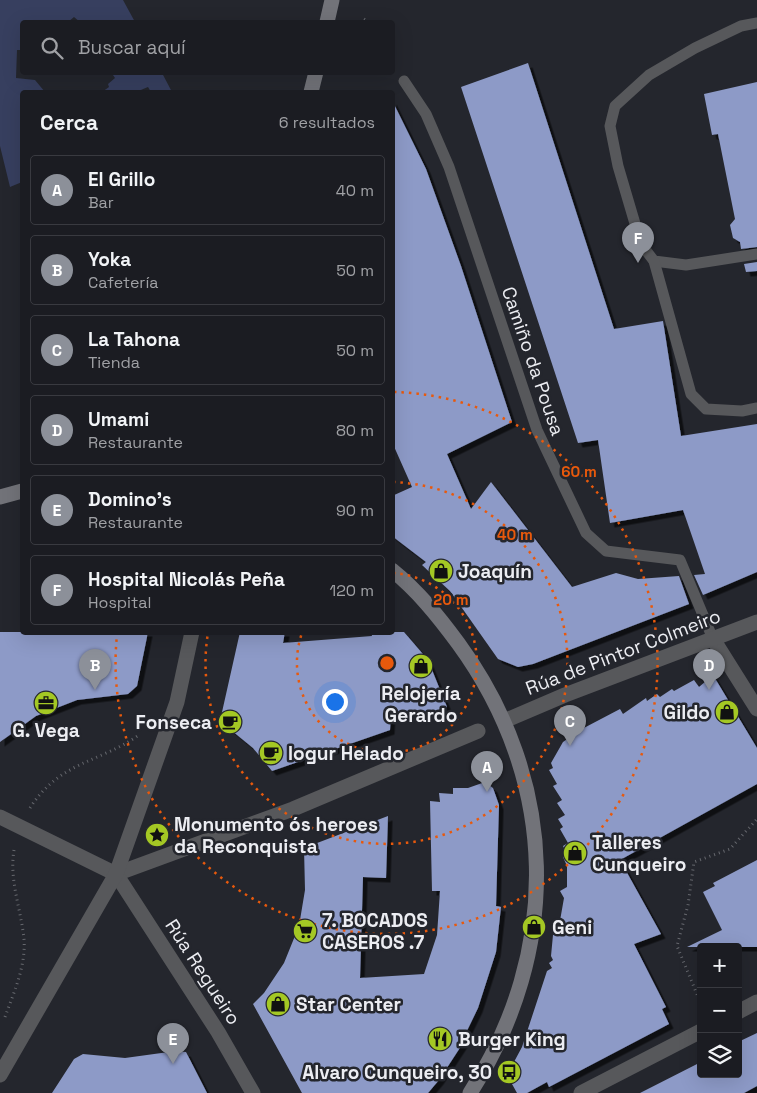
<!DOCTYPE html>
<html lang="es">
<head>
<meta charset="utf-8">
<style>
	:root { --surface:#1b1c22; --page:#24252a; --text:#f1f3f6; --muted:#a0a1a5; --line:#393a40; --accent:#8c9099 }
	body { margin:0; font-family:"Space Grotesk",sans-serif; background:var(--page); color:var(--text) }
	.controls { position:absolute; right:15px; bottom:15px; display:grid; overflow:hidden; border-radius:5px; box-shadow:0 5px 20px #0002 }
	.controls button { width:45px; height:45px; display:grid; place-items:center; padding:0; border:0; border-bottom:1px solid var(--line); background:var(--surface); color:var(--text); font:25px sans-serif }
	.you { position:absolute; left:334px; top:701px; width:18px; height:18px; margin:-12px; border:4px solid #fff; border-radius:50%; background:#1a73e8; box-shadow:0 0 0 8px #1a73e833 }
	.badge { display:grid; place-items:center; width:32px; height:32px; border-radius:50%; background:var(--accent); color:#fff; font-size:16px; font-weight:700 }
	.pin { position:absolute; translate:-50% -41px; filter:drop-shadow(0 1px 2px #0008) }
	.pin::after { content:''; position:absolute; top:26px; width:18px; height:15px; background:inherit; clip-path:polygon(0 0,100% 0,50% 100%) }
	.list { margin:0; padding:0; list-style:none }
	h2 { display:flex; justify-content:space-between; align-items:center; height:65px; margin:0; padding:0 20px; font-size:21px }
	h2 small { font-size:16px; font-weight:400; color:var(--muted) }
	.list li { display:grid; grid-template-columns:32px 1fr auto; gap:15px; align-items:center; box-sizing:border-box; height:70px; margin:0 10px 10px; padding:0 10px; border:1px solid var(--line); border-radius:5px }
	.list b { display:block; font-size:19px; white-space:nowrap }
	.list p { margin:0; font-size:16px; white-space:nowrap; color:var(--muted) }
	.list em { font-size:16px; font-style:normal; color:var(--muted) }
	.icon { flex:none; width:28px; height:28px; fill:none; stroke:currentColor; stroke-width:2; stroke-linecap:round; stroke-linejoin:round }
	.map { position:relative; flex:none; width:757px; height:1093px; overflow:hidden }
	.search { position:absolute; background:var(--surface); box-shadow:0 5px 20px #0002; left:20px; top:20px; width:375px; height:55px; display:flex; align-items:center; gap:12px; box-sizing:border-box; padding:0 18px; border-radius:5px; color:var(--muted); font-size:19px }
	.panel { position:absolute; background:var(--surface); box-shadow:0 5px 20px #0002; left:20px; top:90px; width:375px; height:545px; border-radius:5px }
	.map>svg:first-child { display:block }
	.green { fill:#373f5f }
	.building { fill:#8d9ac7; filter:url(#shadow) }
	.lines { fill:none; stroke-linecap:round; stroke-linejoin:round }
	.path { stroke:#66686e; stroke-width:3; stroke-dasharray:1 4; stroke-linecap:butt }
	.service { stroke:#57585b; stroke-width:11 }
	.pedestrian { stroke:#57585b; stroke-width:15 }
	.minor { stroke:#57585b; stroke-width:15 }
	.secondary { stroke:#727379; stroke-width:15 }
	.ring { fill:none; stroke:#e8590c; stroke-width:2.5; stroke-dasharray:2.5 5 }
	.labels { text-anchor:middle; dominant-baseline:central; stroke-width:5; stroke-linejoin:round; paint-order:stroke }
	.street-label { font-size:19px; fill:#ecedf2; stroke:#24262d }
	.poi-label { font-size:19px; font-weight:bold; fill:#ecedf2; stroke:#24262d; text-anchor:start }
	.centre { fill:#e8590c; stroke:#24262d; stroke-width:2.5 }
	.ring-label { font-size:15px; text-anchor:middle; font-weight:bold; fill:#e8590c; stroke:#24262d; stroke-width:5; stroke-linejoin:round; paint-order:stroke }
</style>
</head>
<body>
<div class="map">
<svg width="757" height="1093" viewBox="0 0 757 1093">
	<defs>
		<filter id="shadow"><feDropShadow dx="4.5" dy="4.5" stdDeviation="0" flood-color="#0009"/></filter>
	</defs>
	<rect width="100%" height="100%" fill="#24262d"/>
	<g class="green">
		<path d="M0 0H123L135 22H80L74 17 68 22H22V50H17L16 78 35 80 45 92H22V182L10 187 0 146Z"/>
		<path d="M116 72 162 73 172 92H151L148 87 136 92H102L109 87 108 84 115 78 113 75Z"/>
	</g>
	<g class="building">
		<path d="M528 63 614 329 663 321 681 436 757 424V572L703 595 694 575 705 574 683 510 610 523 598 440 578 443 461 87Z"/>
		<path d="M757 82V247L741 249 740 242 733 238 730 225 735 219 718 134 712 135 704 94Z"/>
		<path d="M392 100 426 169 461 266 512 422 447 454 471 509 491 482 572 587 616 573 638 579 679 576 689 604 533 664 518 667 498 659 450 591 422 565 426 562 392 536V496L412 487 392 442Z"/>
		<path d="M757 262V271L746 272 744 264Z"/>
		<path d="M0 632H148L137 686 128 694 77 700 36 716 0 742Z"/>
		<path d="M240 632H285L283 643 372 636 371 632H404L428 660 447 707 432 713H391L390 730 272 771 253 748 220 721Z"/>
		<path d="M713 675 757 748V784L620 860 661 934 634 944 666 1007 662 1009 669 1024 549 1087 547 1082 527 1093H517L507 1075 522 1047 547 971 552 968 549 963 553 960 551 956 553 935 558 932 564 898 560 891 567 887V866L563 857 567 854 563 846 568 843 560 829 563 827 558 819 565 815 557 803 562 800 553 786 557 784 549 770 553 768 551 763 563 742 580 730 620 709 623 714 646 698 647 701 657 694 660 697 672 689 674 691 694 680 699 687Z"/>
		<path d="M485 782 493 788 499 805 496 906 501 907 496 952 478 1008 463 1039 465 1040 439 1080 428 1093H302L253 1004 264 993 284 963 299 926 305 890 304 848 388 816 386 878 363 877 360 978 424 974 437 935 440 891H432L430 801 440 802 439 793 453 794V788H468Z"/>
		<path d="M757 860V947H687L722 930 703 892 715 886 713 883Z"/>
		<path d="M757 1033V1086L744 1093H640L701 1062V1074H738V1042Z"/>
		<path d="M176 1051 186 1052 207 1093H52L74 1059 83 1054 125 1058Z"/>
	</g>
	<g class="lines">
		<g class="path">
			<path d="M364 19 369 22"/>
			<path d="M30 808C60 761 99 763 139 735"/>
			<path d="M701 1004 677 946 688 905 694 862 730 849 757 819"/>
			<path d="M5 1017C14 992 26 966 24 939 21 909 9 880 14 850"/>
		</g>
		<g class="service">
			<path d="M757 23 741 26 695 48 649 75 615 106 610 126 618 166 641 244 654 261 686 265 757 254"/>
			<path d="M404 81 426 114 449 167 537 430 586 533 606 551 680 560 713 639"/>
			<path d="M654 261 691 394 706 409 742 411 757 408"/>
		</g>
		<g class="pedestrian">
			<path d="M0 817 116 874"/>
			<path d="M116 874 293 809 478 731"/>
			<path d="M116 874 218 1032 253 1093"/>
			<path d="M0 1075 116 874 177 702 192 632"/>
		</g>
		<g class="minor">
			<path d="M713 639 757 709"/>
			<path d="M504 721 565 695 757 622"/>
			<path d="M738 1012 757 1002"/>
			<path d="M581 1093 701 1031"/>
		</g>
		<g class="secondary">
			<path d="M327 22 332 0"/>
			<path d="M311 92 316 72"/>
			<path d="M0 497 22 491"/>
			<path d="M392 570C418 591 438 616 458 643 559 781 562 950 470 1093"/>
		</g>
	</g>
	<g class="ring">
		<path d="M393 573A90 90 0 1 1 302 633"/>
		<path d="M393 482A181 181 0 1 1 208 633"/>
		<path d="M394 392A271 271 0 1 1 117 635"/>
	</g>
	<defs>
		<g id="shop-disc" transform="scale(1.25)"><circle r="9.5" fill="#a4c824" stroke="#24262d"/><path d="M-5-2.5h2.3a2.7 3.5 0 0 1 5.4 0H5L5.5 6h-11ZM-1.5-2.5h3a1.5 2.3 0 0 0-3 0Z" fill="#111"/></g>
		<g id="office-disc" transform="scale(1.25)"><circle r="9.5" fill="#a4c824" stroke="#24262d"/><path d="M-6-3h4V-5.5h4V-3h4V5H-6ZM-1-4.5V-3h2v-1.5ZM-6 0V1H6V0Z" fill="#111"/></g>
		<g id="cafe-disc" transform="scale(1.25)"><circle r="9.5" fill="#a4c824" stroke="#24262d"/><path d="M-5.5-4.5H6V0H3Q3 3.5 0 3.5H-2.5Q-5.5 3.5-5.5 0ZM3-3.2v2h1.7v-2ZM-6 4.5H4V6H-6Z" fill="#111"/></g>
		<g id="sight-disc" transform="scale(1.25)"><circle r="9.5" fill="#a4c824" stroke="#24262d"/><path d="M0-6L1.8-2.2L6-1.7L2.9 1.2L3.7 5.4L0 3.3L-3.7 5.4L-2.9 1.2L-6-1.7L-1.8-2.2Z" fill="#111"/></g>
		<g id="supermarket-disc" transform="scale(1.25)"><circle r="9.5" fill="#a4c824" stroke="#24262d"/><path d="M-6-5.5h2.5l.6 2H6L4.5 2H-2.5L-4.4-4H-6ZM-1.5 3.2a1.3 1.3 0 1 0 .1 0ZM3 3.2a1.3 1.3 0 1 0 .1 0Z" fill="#111"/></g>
		<g id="restaurant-disc" transform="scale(1.25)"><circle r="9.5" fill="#a4c824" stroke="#24262d"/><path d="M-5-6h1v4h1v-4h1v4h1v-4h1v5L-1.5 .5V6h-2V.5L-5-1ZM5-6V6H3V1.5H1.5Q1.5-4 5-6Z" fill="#111"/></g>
		<g id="bus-disc" transform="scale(1.25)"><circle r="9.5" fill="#a4c824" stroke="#24262d"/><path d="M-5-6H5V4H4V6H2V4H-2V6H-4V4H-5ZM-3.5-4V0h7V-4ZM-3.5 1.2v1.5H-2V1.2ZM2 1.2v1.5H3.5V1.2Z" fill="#111"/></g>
	</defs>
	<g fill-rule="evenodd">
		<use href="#shop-disc" x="441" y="571"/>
		<use href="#shop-disc" x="421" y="666"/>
		<use href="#office-disc" x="46" y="703"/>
		<use href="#shop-disc" x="727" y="712"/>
		<use href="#cafe-disc" x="230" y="722"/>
		<use href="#cafe-disc" x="271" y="753"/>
		<use href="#sight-disc" x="157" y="835"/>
		<use href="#shop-disc" x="575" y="853"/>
		<use href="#shop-disc" x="534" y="927"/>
		<use href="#supermarket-disc" x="305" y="931"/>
		<use href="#shop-disc" x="278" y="1004"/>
		<use href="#restaurant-disc" x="440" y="1039"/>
		<use href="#bus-disc" x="509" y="1072"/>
	</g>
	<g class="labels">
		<g class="street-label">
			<text transform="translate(533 361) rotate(71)">Camiño da Pousa</text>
			<text transform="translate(623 652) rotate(-21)">Rúa de Pintor Colmeiro</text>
			<text transform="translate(203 972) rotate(57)">Rúa Regueiro</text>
		</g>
		<g class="poi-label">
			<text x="458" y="571">Joaquín</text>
			<text x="421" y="693" text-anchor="middle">Relojería<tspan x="421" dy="22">Gerardo</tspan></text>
			<text x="710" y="712" text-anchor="end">Gildo</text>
			<text x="212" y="722" text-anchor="end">Fonseca</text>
			<text x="46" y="730" text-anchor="middle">G. Vega</text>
			<text x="288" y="753">Iogur Helado</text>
			<text x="174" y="824">Monumento ós heroes<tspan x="174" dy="22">da Reconquista</tspan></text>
			<text x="592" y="842">Talleres<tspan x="592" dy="22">Cunqueiro</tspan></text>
			<text x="322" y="920">7. BOCADOS<tspan x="322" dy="22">CASEROS .7</tspan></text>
			<text x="552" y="927">Geni</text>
			<text x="296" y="1004">Star Center</text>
			<text x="458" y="1039">Burger King</text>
			<text x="492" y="1072" text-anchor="end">Alvaro Cunqueiro, 30</text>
		</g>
	</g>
	<circle cx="387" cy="663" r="8" class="centre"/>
	<g class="ring-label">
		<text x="579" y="477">60 m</text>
		<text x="515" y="540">40 m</text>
		<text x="451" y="605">20 m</text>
	</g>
</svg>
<div class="controls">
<button>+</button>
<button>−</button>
<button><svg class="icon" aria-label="layers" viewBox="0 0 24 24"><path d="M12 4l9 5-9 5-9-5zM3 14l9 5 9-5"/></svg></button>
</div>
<div class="you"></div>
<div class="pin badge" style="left:487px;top:792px">A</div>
<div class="pin badge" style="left:95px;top:690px">B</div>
<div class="pin badge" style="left:570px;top:746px">C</div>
<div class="pin badge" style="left:709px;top:690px">D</div>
<div class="pin badge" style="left:173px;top:1064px">E</div>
<div class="pin badge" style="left:638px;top:263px">F</div>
<div class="search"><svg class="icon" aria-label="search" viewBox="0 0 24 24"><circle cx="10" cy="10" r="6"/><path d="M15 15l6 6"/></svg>Buscar aquí</div>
<section class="panel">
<h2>Cerca<small>6 resultados</small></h2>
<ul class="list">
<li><span class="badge">A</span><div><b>El Grillo</b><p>Bar</p></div><em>40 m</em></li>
<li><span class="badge">B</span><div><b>Yoka</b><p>Cafetería</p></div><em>50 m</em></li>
<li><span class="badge">C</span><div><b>La Tahona</b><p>Tienda</p></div><em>50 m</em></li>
<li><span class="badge">D</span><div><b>Umami</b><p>Restaurante</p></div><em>80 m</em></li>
<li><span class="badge">E</span><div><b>Domino's</b><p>Restaurante</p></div><em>90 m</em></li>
<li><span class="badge">F</span><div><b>Hospital Nicolás Peña</b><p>Hospital</p></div><em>120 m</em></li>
</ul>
</section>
</div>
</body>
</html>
